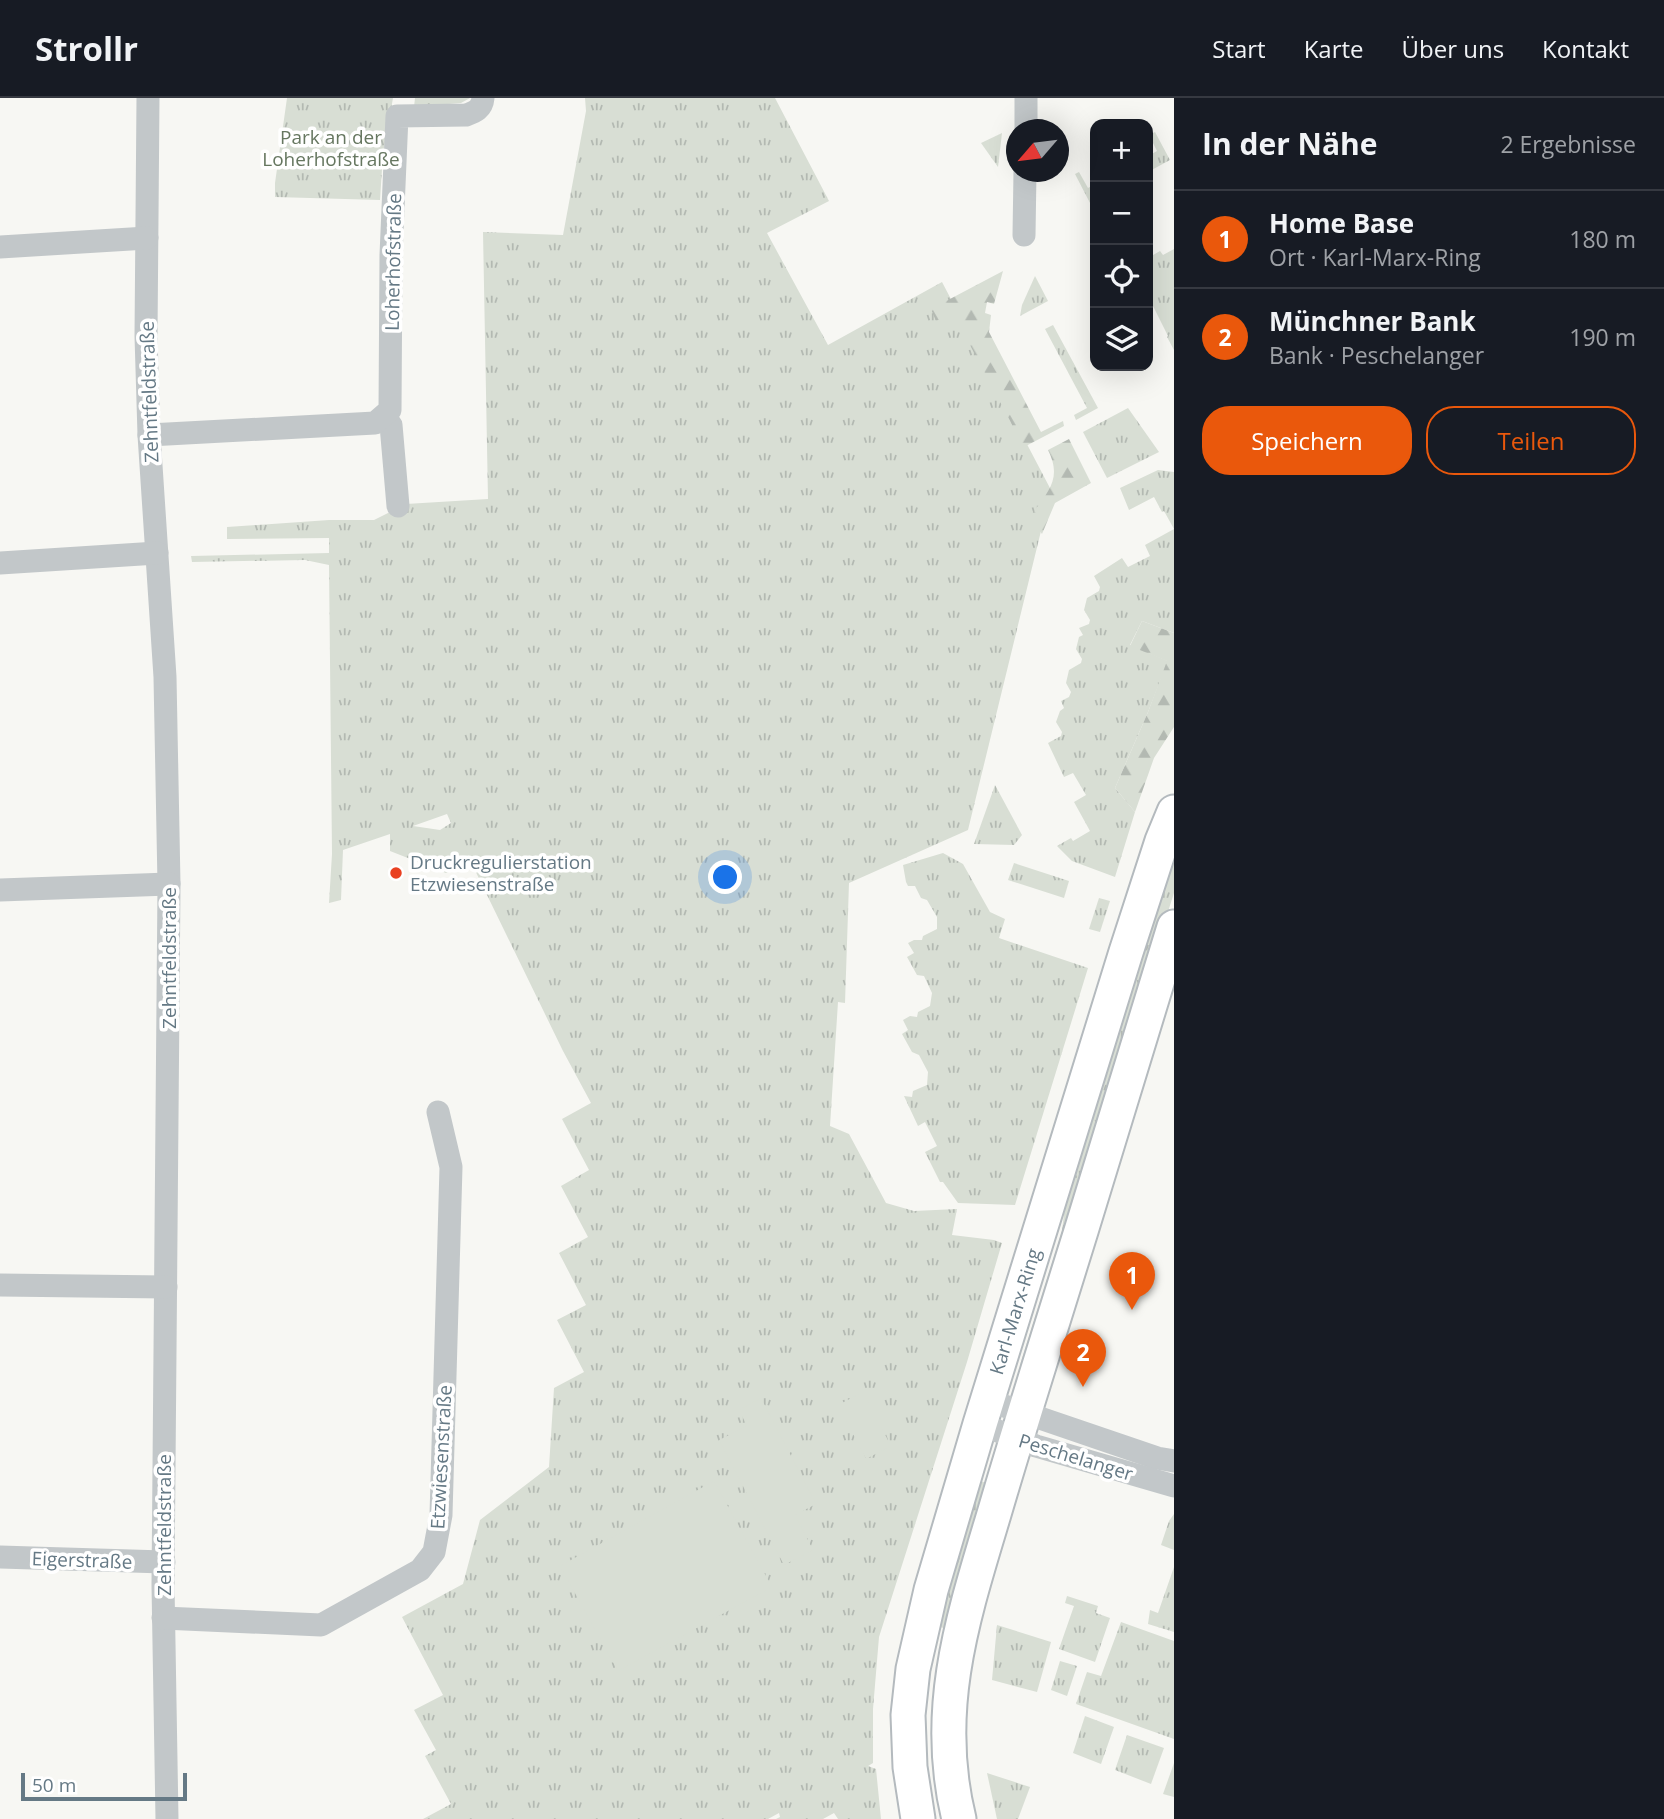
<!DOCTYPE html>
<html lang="de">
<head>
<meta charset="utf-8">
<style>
	:root { --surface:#171b24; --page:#20242c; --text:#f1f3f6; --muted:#9ea1a6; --line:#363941; --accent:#ea580c }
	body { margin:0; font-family:"Open Sans",sans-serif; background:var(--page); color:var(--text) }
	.controls { position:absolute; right:21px; top:21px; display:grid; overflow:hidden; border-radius:14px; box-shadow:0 7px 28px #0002 }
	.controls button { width:63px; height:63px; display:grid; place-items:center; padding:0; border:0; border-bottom:2px solid var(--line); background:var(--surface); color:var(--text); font:35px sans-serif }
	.compass { position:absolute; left:1006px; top:21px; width:63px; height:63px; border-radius:50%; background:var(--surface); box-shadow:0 7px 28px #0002; rotate:242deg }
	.scale { position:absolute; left:21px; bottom:18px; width:166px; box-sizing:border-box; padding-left:7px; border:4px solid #657985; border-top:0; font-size:19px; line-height:24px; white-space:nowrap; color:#657985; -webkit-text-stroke:5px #fff; paint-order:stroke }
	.you { position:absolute; left:726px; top:780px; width:24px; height:24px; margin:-18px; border:5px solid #fff; border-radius:50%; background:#1a73e8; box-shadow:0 0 0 10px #1a73e833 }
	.badge { display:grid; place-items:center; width:46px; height:46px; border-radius:50%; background:var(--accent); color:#fff; font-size:23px; font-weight:700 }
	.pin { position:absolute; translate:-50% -58px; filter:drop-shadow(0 2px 4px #0008) }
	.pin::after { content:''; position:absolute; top:37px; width:24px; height:21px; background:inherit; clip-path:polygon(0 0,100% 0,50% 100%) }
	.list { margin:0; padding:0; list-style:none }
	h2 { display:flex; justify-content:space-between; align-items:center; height:91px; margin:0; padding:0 28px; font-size:30px }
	h2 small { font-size:23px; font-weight:400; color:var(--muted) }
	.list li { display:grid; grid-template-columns:46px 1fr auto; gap:21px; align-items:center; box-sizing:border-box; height:98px; padding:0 28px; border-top:2px solid var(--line) }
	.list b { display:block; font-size:26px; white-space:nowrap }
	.list p { margin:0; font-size:23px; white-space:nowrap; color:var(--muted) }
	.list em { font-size:23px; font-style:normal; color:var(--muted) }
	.actions { display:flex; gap:14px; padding:21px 28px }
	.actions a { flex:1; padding:16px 0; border:2px solid var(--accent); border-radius:28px; text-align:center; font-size:24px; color:var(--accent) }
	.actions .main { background:var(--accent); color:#fff }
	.icon { flex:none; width:38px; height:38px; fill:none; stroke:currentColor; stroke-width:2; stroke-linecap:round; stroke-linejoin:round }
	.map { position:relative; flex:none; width:1174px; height:1721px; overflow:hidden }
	header { display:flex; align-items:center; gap:42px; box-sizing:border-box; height:98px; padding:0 35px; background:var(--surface); border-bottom:2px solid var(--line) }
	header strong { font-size:33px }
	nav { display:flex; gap:38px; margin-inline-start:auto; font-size:24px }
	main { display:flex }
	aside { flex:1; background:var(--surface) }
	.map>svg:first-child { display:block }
	.grass { fill:url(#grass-tufts); fill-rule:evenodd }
	.forest { fill:url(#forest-firs) }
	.pitch { fill:#d8ded4 }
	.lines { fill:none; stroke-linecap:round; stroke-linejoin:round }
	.secondary-casing { stroke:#b4babe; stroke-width:37 }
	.minor { stroke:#c2c7c9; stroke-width:23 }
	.secondary { stroke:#fff; stroke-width:33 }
	.poi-dot { fill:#e94121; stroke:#fff; stroke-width:2.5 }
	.labels { text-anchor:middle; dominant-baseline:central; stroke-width:7; stroke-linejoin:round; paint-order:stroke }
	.park-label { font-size:19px; fill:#667760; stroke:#fff }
	.street-label { font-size:19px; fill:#657985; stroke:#fff }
	.poi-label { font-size:19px; fill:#657985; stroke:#fff; text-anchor:start }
</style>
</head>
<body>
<header>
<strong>Strollr</strong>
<nav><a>Start</a><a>Karte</a><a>Über uns</a><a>Kontakt</a></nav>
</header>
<main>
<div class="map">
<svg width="1174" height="1721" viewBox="0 0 1174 1721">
	<defs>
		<pattern id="grass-tufts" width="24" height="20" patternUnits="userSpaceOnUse" patternTransform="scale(1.75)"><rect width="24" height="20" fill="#d8ded4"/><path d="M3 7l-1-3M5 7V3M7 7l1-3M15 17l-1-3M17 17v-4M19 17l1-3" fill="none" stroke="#b3b9b2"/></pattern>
		<pattern id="forest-firs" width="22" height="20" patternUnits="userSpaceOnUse" patternTransform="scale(1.75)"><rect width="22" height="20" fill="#d8ded4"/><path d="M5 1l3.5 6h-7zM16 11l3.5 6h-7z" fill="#b3b9b2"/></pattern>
	</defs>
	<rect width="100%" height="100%" fill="#f7f7f3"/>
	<g class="grass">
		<path d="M287 0H393L383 56 380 102 275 99V85Z"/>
		<path d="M415 0H470L461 5 414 9Z"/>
		<path d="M585 0H775L829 103 767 135 828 247 942 184 1051 392 968 732 849 785 845 905 838 904 830 1028 849 1036 886 1105 914 1113 957 1111 952 1137 994 1142 1002 1145 967 1264 879 1539 873 1611V1665L868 1668 876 1671 881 1721H838L834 1715 823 1721H776L780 1719 779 1715 768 1721H423L451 1706 425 1658 436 1652 414 1612 443 1597 402 1519 463 1486 480 1422 549 1369 554 1290 584 1274 557 1222 586 1207 559 1155 588 1139 561 1088 589 1072 562 1021 591 1005 563 953 470 762 446 775 390 753V736L343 752 341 802 329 805 332 756 329 467 305 462 192 464 191 458 329 455V440L227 441V429L329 422H374L406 406 488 401 483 134 563 137 586 13ZM447 716 451 725 440 732 413 728Z"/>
		<path d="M1155 34 1170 62 1148 74V58L1157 53 1149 37Z"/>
		<path d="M1002 35 998 69 981 45Z"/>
		<path d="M1079 74 1088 90 1095 86V102L1090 105 1075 76Z"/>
		<path d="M1174 151V252L1167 239 1168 238 1153 208H1151L1148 203V160L1160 153 1163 157Z"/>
		<path d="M1035 178 1048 203 1020 218 1022 207Z"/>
		<path d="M1053 227 1098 310 1076 322 1074 317 1087 310 1045 231Z"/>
		<path d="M1128 310 1159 354 1107 380 1083 334Z"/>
		<path d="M1158 372 1174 374V535L1142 523 1130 547 1168 563 1148 614 1115 690 1135 714 1115 779 1072 763 1057 748 1071 740 1073 743 1090 733 1074 704 1086 697 1073 675 1064 679 1048 645 1061 638 1062 634 1056 624 1060 613 1064 610 1061 603 1069 599 1071 594 1066 585 1069 572 1081 565 1082 561 1076 551 1079 539 1083 537 1079 530 1089 526 1090 522 1084 512 1087 500 1099 493 1100 489 1094 478 1122 460 1128 469 1150 458 1145 447 1174 431 1164 413 1162 414 1154 399 1129 412 1120 390Z"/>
		<path d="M995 687 1022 737 1014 747 974 746Z"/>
		<path d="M1174 745V795L1153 860 1027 1269 1020 1267 1062 1133 1066 1099Z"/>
		<path d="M943 755 963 766 990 814 1005 821 999 840 1088 870 1015 1107 958 1105 943 1084H940L925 1054 937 1048 925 1024 918 1028 904 998 912 999 913 993 927 987 928 974 919 957 912 954 902 936 908 932 903 922 910 918 917 919 918 914 930 908 932 895 924 878 917 877 907 859 914 855 908 845 914 842H922L923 838 937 831V819L927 802 921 800 915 788H908L906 784 903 767Z"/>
		<path d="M1014 765 1069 783 1064 800 1008 782Z"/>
		<path d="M1099 800 1110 803 1100 834 1089 831Z"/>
		<path d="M976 1382 991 1386 949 1531 934 1528Z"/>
		<path d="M1174 1416V1452L1161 1447 1169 1423Z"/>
		<path d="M1174 1469V1534L1148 1526 1150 1512 1158 1515Z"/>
		<path d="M1067 1498 1098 1508 1096 1515 1110 1520 1095 1564 1059 1551 1074 1508 1065 1505Z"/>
		<path d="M1121 1524 1174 1543V1641L1076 1606 1087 1574 1101 1578Z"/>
		<path d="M997 1527 1051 1544 1037 1594 992 1582Z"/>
		<path d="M1060 1563 1077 1568 1067 1598 1051 1592Z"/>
		<path d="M1085 1618 1114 1629 1101 1666 1073 1655Z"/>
		<path d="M1127 1637 1164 1650 1151 1686 1115 1672Z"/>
		<path d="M1174 1665V1699L1163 1696Z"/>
		<path d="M987 1675 1030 1689 1018 1721H997Z"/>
	</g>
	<g class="forest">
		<path d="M1003 173 994 206 987 204 985 215 991 217 989 234 1041 334 1063 323 1064 328 1024 349 953 215 936 223 931 211Z"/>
		<path d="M1069 341 1091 385 1055 405 1042 436 1030 419C1047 394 1063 382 1048 352Z"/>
		<path d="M1142 523 1174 535V629L1154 660 1135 714 1115 690 1148 614 1167 563 1130 548Z"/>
	</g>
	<g class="pitch">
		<path d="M863 1294 891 1348 866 1361 838 1307Z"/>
		<path d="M761 1300 816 1406 795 1417 813 1452 784 1467 719 1342 747 1328 739 1312Z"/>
		<path d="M714 1383 772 1489 618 1573 560 1468Z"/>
	</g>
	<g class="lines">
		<g class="secondary-casing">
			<g id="secondary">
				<path id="s1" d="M918 1721 910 1669 908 1617 913 1571 931 1492 980 1326 1126 854 1162 743 1174 714"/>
				<path d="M959 1721C932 1612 963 1519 994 1416 1013 1351 1033 1287 1053 1223 1094 1092 1134 961 1174 829"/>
			</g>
		</g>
		<g class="minor">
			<path d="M148 0 146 238 149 337 165 579 169 786 163 1487 167 1721"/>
			<path d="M1026 32V0"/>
			<path d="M1024 137 1025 74"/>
			<path d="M0 149 147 140"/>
			<path d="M384 319 391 327 398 408"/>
			<path d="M149 337 375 325 390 312 391 157 397 18 466 17C475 14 482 11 483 0"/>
			<path d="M0 465 157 455"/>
			<path d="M0 792 169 786"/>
			<path d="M0 1187 166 1189"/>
			<path d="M987 1302 1157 1360 1174 1363"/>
			<path d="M980 1326 1036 1348 1174 1388"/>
			<path d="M0 1459 164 1464"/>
			<path d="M163 1520 321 1527 420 1472 434 1454 441 1417 451 1069 438 1014"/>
		</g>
		<use href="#secondary" class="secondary"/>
	</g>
	<circle class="poi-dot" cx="396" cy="775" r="7"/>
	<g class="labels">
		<g class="park-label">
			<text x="331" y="39">Park an der<tspan x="331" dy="22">Loherhofstraße</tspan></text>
		</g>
		<g class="street-label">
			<text transform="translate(393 164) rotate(-89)">Loherhofstraße</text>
			<text transform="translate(149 294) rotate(-92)">Zehntfeldstraße</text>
			<text transform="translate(169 860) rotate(-90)">Zehntfeldstraße</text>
			<text stroke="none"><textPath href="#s1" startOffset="523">Karl-Marx-Ring</textPath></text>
			<text transform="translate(441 1359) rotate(-87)">Etzwiesenstraße</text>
			<text transform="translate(1076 1359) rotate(17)">Peschelanger</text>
			<text transform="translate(164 1427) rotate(-90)">Zehntfeldstraße</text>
			<text transform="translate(82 1462) rotate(2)">Eigerstraße</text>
		</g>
		<g class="poi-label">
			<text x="410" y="764">Druckregulierstation<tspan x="410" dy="22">Etzwiesenstraße</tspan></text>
		</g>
	</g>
</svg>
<div class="controls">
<button>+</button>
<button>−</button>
<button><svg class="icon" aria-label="locate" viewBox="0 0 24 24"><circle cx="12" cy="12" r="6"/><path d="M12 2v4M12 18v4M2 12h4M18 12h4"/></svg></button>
<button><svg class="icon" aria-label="layers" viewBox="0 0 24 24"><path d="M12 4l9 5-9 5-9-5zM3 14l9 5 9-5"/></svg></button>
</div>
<svg class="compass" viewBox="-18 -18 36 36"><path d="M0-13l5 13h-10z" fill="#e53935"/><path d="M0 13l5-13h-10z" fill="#9ea1a6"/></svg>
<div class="scale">50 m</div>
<div class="you"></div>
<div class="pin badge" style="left:1132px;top:1212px">1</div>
<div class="pin badge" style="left:1083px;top:1289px">2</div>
</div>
<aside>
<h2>In der Nähe<small>2 Ergebnisse</small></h2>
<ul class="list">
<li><span class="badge">1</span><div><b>Home Base</b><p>Ort · Karl-Marx-Ring</p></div><em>180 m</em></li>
<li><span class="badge">2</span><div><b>Münchner Bank</b><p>Bank · Peschelanger</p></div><em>190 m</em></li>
</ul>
<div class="actions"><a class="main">Speichern</a><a>Teilen</a></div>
</aside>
</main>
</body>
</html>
